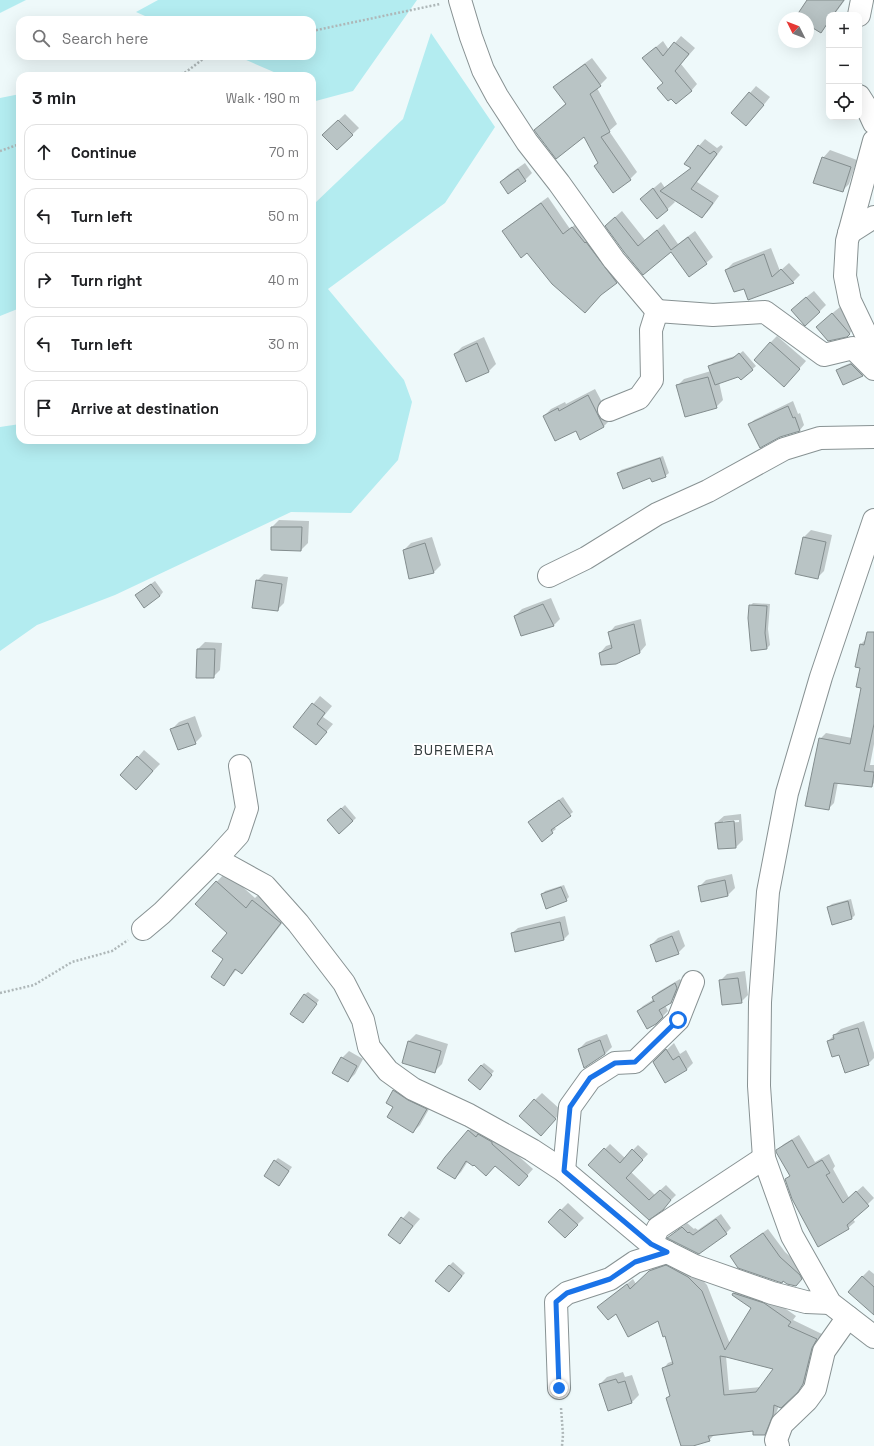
<!DOCTYPE html>
<html lang="en">
<head>
<meta charset="utf-8">
<style>
	:root { --surface:#fff; --page:#f6f6f6; --text:#202124; --muted:#757577; --line:#e0e0e0 }
	body { margin:0; font-family:"Space Grotesk",sans-serif; background:var(--page); color:var(--text) }
	.controls { position:absolute; right:12px; top:12px; display:grid; overflow:hidden; border-radius:8px; box-shadow:0 4px 16px #0002 }
	.controls button { width:36px; height:36px; display:grid; place-items:center; padding:0; border:0; border-bottom:1px solid var(--line); background:var(--surface); color:var(--text); font:20px sans-serif }
	.compass { position:absolute; left:778px; top:12px; width:36px; height:36px; border-radius:50%; background:var(--surface); box-shadow:0 4px 16px #0002; rotate:312deg }
	.stop { position:absolute; width:12px; height:12px; margin:-9px; border:3px solid #1a73e8; border-radius:50%; background:#fff }
	.stop.end { background:#1a73e8; border-color:#fff; box-shadow:0 1px 4px #0008 }
	.list { margin:0; padding:0; list-style:none }
	h2 { display:flex; justify-content:space-between; align-items:center; height:52px; margin:0; padding:0 16px; font-size:17px }
	h2 small { font-size:13px; font-weight:400; color:var(--muted) }
	.list li { display:grid; grid-template-columns:26px 1fr auto; gap:12px; align-items:center; box-sizing:border-box; height:56px; margin:0 8px 8px; padding:0 8px; border:1px solid var(--line); border-radius:12px }
	.list b { display:block; font-size:15px; white-space:nowrap }
	.list em { font-size:13px; font-style:normal; color:var(--muted) }
	.icon { flex:none; width:22px; height:22px; fill:none; stroke:currentColor; stroke-width:2; stroke-linecap:round; stroke-linejoin:round }
	.map { position:relative; flex:none; width:874px; height:1446px; overflow:hidden }
	.search { position:absolute; background:var(--surface); box-shadow:0 4px 16px #0002; left:16px; top:16px; width:300px; height:44px; display:flex; align-items:center; gap:10px; box-sizing:border-box; padding:0 14px; border-radius:12px; color:var(--muted); font-size:15px }
	.panel { position:absolute; background:var(--surface); box-shadow:0 4px 16px #0002; left:16px; top:72px; width:300px; height:372px; border-radius:12px }
	.map>svg:first-child { display:block }
	.green { fill:#b3ecf0 }
	.shadow { fill:#0003; fill-rule:evenodd }
	.building { fill:#b9c4c5; stroke:#838d8e; fill-rule:evenodd }
	.lines { fill:none; stroke-linecap:round; stroke-linejoin:round }
	.minor-casing { stroke:#889293; stroke-width:24 }
	.path { stroke:#aeb7b8; stroke-width:2.5; stroke-dasharray:2 2; stroke-linecap:butt }
	.minor { stroke:#fff; stroke-width:22 }
	.route { stroke:#1a73e8; stroke-width:5 }
	.labels { text-anchor:middle; dominant-baseline:central; stroke-width:4; stroke-linejoin:round; paint-order:stroke }
	.quarter-label { font-size:14px; letter-spacing:1px; fill:#343d3e; stroke:#fff }
</style>
</head>
<body>
<div class="map">
<svg width="874" height="1446" viewBox="0 0 874 1446">
	<rect width="100%" height="100%" fill="#eef9fa"/>
	<g class="green">
		<path d="M0 0H26L0 13Z"/>
		<path d="M158 0H417L353 91 312 102V76H283L237 56H312V20H154L136 12Z"/>
		<path d="M431 33 495 127 445 203 328 289 404 380 412 402 398 460 351 513 291 512 115 595 37 625 0 651V427L20 424V440H312V210L315 203 403 119Z"/>
		<path d="M20 94V308L0 316V98Z"/>
	</g>
	<g class="shadow">
		<path d="M808 0H845L834 15H829V22L820 32 808 24V18H800Z"/>
		<path d="M681 36 695 48 681 64 697 84 691 91 663 83 643 58 663 41 669 50Z"/>
		<path d="M592 58 607 78 597 88 617 124 609 131 637 172 630 179 613 191 584 136 535 130 566 103 555 87 562 80Z"/>
		<path d="M756 86 770 97 753 118 750 93Z"/>
		<path d="M345 114 359 128 337 149 323 135Z"/>
		<path d="M705 139 717 148 721 145 723 147 697 182 719 196 709 210 702 217 671 197 675 202 658 218 649 192 661 182 665 188 691 168 699 146Z"/>
		<path d="M830 150 857 160 849 184 842 191 823 158Z"/>
		<path d="M525 163 532 173 525 180 501 182 508 175Z"/>
		<path d="M548 197 570 229 579 221 623 276 616 282 527 252 503 231 510 225Z"/>
		<path d="M622 211 645 240 664 224 678 244 695 231 713 257 706 263 672 251 644 274 613 219Z"/>
		<path d="M771 248 780 271 789 263 800 275 793 282 745 287 726 270 733 263Z"/>
		<path d="M814 291 826 305 819 312 799 303Z"/>
		<path d="M840 307 856 327 849 334 824 320Z"/>
		<path d="M777 336 806 361 791 378 770 343Z"/>
		<path d="M484 337 496 364 489 371 467 381 455 354 462 347Z"/>
		<path d="M743 351 756 366 741 379 738 376 719 382 723 400 716 407 677 386 684 379 711 371 710 366 713 363 738 355Z"/>
		<path d="M855 361 866 372 863 375 843 384 837 370 841 367Z"/>
		<path d="M595 389 611 419 604 426 580 438 576 430 544 416 551 409 565 402 566 404Z"/>
		<path d="M793 401 798 414 800 413 804 425 800 430 780 436 749 425 754 420Z"/>
		<path d="M663 456 669 473 665 476 651 477 618 474 621 470Z"/>
		<path d="M279 520 309 521 308 543 301 550 272 527Z"/>
		<path d="M811 530 832 535 824 571 817 578 796 573 804 537Z"/>
		<path d="M432 537 441 565 434 572 404 550 411 543Z"/>
		<path d="M264 574 288 577 284 603 277 610 257 581Z"/>
		<path d="M155 581 163 592 160 596 140 592Z"/>
		<path d="M551 598 560 619 553 626 515 616 522 609Z"/>
		<path d="M753 603 770 604 768 629 770 645 767 648 750 606Z"/>
		<path d="M641 619 646 645 640 652 616 663 600 653 606 646 612 644 609 633 615 626Z"/>
		<path d="M867 638 874 640V744L870 765H874V783L871 786 838 782 834 803 828 809 820 739 826 733 852 738 862 688 861 644Z"/>
		<path d="M205 642 222 643 220 670 213 677 198 649Z"/>
		<path d="M320 696 332 706 323 717 333 724 316 744 294 727Z"/>
		<path d="M195 716 202 736 195 743 172 729 179 722Z"/>
		<path d="M144 750 160 764 136 789 138 757Z"/>
		<path d="M563 797 573 812 554 827 556 829 542 840 532 819Z"/>
		<path d="M345 805 356 818 340 833 332 817Z"/>
		<path d="M741 814 743 840 736 847 716 823 724 816ZM739 820V822L723 823V821Z"/>
		<path d="M226 872 255 898 262 891 290 913 251 963 242 973 237 969 224 985V959L228 933 196 904Z"/>
		<path d="M732 874 735 888 728 895 702 901 699 887 706 880Z"/>
		<path d="M564 885 569 897 566 900 542 895 545 891Z"/>
		<path d="M851 899 855 915 852 918 828 907 832 904Z"/>
		<path d="M565 916 569 934 564 939 512 933 518 928Z"/>
		<path d="M679 930 685 946 678 953 651 945 658 938Z"/>
		<path d="M745 971 748 995 741 1002 720 981 727 974Z"/>
		<path d="M680 979 682 982 676 996 665 1005 668 1011 655 1024 638 1011 643 1006 654 999 653 997 658 992Z"/>
		<path d="M308 992 319 1000 306 1019 304 995Z"/>
		<path d="M864 1021 874 1053V1058L868 1064 840 1053 828 1041 841 1029Z"/>
		<path d="M416 1034 448 1044 442 1064 435 1071 409 1041Z"/>
		<path d="M607 1034 612 1047 605 1054 579 1049 586 1042Z"/>
		<path d="M674 1043 680 1054 686 1050 693 1063 686 1070 654 1062Z"/>
		<path d="M349 1051 363 1059 355 1074 348 1081 333 1073 342 1058Z"/>
		<path d="M484 1063 494 1071 483 1085 481 1066Z"/>
		<path d="M401 1084 433 1102 420 1125 413 1132 395 1107 394 1091Z"/>
		<path d="M542 1093 562 1111 548 1127 535 1100Z"/>
		<path d="M475 1124 498 1138 533 1169 525 1178 495 1165 474 1163 468 1161 461 1172 455 1178 445 1157Z"/>
		<path d="M799 1135 815 1162 829 1154 835 1166 833 1169 849 1198 863 1186 874 1198 853 1219 855 1222 848 1228 786 1179 791 1175 777 1150 784 1144Z"/>
		<path d="M610 1144 625 1158 638 1145 648 1154 631 1172 655 1195 666 1185 676 1195 668 1203 649 1219 605 1149Z"/>
		<path d="M278 1158 292 1167 282 1181 275 1161Z"/>
		<path d="M568 1203 584 1218 572 1230 561 1210Z"/>
		<path d="M409 1211 420 1219 400 1242 390 1234Z"/>
		<path d="M721 1214 731 1228 726 1233 669 1237 687 1223 694 1229 695 1228 698 1230Z"/>
		<path d="M768 1229 785 1252 805 1270 807 1274 801 1280 732 1256 737 1251Z"/>
		<path d="M672 1260 694 1271 707 1285 730 1344 753 1307 733 1295 740 1288 770 1298 796 1316 793 1320 822 1334 817 1342 809 1377 803 1385 781 1407 779 1406 770 1428 764 1434 754 1430 715 1434 709 1440 690 1446H682L667 1398 671 1394 663 1369 668 1363 673 1361 665 1335 659 1320 617 1313 604 1302 633 1279 636 1284 656 1265ZM726 1356 775 1368 761 1387 729 1390Z"/>
		<path d="M453 1262 465 1273 452 1288 449 1266Z"/>
		<path d="M869 1270 874 1274V1313L862 1277Z"/>
		<path d="M623 1372 625 1377 632 1375 639 1395 632 1402 600 1384 607 1377Z"/>
	</g>
	<g class="building">
		<path d="M807 0H844L833 15H829V21L821 33 808 25V18H795Z"/>
		<path d="M674 42 689 54 675 71 692 91 676 104 671 99 668 101 657 88 663 83 642 58 656 47 663 56Z"/>
		<path d="M585 64 601 86 590 94 610 132 601 137 631 180 613 193 594 166 598 163 584 137 556 159 534 130 566 104 553 87Z"/>
		<path d="M749 92 764 105 746 126 731 113Z"/>
		<path d="M338 120 353 135 337 150 322 135Z"/>
		<path d="M698 145 710 154 714 151 717 154 691 189 713 203 702 218 660 191 691 168 684 164Z"/>
		<path d="M822 157 851 167 843 192 813 183Z"/>
		<path d="M518 169 526 181 508 194 500 182Z"/>
		<path d="M653 188 668 210 657 219 640 199Z"/>
		<path d="M541 203 563 234 572 227 585 243 586 242 617 283 601 295 585 313 552 284 527 253 521 258 502 231Z"/>
		<path d="M615 217 638 246 657 230 671 250 688 237 707 264 689 277 671 252 643 275 624 252 605 226Z"/>
		<path d="M764 254 772 277 781 269 794 283 748 300 744 289 734 292 725 270Z"/>
		<path d="M806 297 820 312 805 326 791 310Z"/>
		<path d="M832 313 850 334 847 337 828 341 816 327Z"/>
		<path d="M770 342 800 369 784 387 754 360Z"/>
		<path d="M477 343 489 372 466 382 454 354Z"/>
		<path d="M739 353 753 370 741 380 738 377 715 385 708 366 733 358Z"/>
		<path d="M851 364 863 376 843 385 836 370Z"/>
		<path d="M708 377 717 408 685 417 676 385Z"/>
		<path d="M588 395 604 427 580 440 576 431 555 441 543 416 558 408 559 411Z"/>
		<path d="M788 406 793 418 795 417 800 431 780 437 760 448 748 424Z"/>
		<path d="M660 458 666 477 652 482 650 478 623 489 617 473Z"/>
		<path d="M271 527H302L301 551 271 550Z"/>
		<path d="M803 537 826 542 818 579 795 574Z"/>
		<path d="M425 543 434 573 409 579 403 550Z"/>
		<path d="M256 580 282 584 278 611 252 608Z"/>
		<path d="M151 584 160 596 144 608 135 595Z"/>
		<path d="M543 604 554 626 521 636 514 616Z"/>
		<path d="M749 605 767 606 765 633 767 649 751 651 748 618Z"/>
		<path d="M634 624 640 653 616 664 601 665 599 653 612 648 608 632Z"/>
		<path d="M867 632H874V724L864 771 874 772 872 787 834 783 829 810 805 806 819 738 850 744 861 688 856 687 860 668 855 667 860 644 864 645Z"/>
		<path d="M197 649H215L214 678H196Z"/>
		<path d="M312 703 325 713 317 724 327 732 316 745 293 727Z"/>
		<path d="M188 723 196 744 178 750 170 729Z"/>
		<path d="M137 756 153 771 136 790 120 775Z"/>
		<path d="M559 800 571 816 551 830 553 833 542 842 528 822Z"/>
		<path d="M341 808 353 821 339 834 327 820Z"/>
		<path d="M734 821 736 848 718 849 715 823Z"/>
		<path d="M725 880 728 896 701 902 698 886Z"/>
		<path d="M216 881 246 908 252 900 281 923 242 974 235 969 224 986 211 977 223 959 212 951 227 933 195 904Z"/>
		<path d="M561 887 567 901 546 909 541 894Z"/>
		<path d="M848 901 852 919 832 925 827 907Z"/>
		<path d="M560 922 564 940 515 952 511 933Z"/>
		<path d="M672 936 679 954 656 962 650 945Z"/>
		<path d="M738 978 742 1003 722 1005 719 980Z"/>
		<path d="M675 983 677 988 671 1003 659 1010 663 1017 656 1024 647 1029 637 1011 654 1001V1002L652 997Z"/>
		<path d="M304 994 317 1004 303 1023 290 1014Z"/>
		<path d="M858 1028 869 1065 845 1073 839 1055 832 1057 827 1041 834 1039 833 1035Z"/>
		<path d="M600 1040 605 1054 584 1068 578 1049Z"/>
		<path d="M408 1041 441 1051 435 1073 402 1063Z"/>
		<path d="M666 1049 673 1060 679 1056 687 1070 665 1083 653 1062Z"/>
		<path d="M341 1057 357 1066 348 1082 332 1073Z"/>
		<path d="M481 1065 492 1075 480 1090 468 1080Z"/>
		<path d="M393 1090 408 1100 427 1109 413 1133 387 1117 393 1107 386 1103Z"/>
		<path d="M534 1099 556 1119 541 1136 519 1116Z"/>
		<path d="M468 1130 476 1137 478 1134 492 1142V1144L528 1176 519 1186 495 1166 486 1176 474 1165 473 1166 466 1161 455 1179 437 1168 445 1157Z"/>
		<path d="M792 1140 808 1168 822 1160 830 1173 826 1175 843 1203 856 1191 869 1206 847 1225 849 1229 818 1247 792 1199 785 1179 790 1176 776 1152V1150Z"/>
		<path d="M604 1148 620 1163 632 1149 643 1160 626 1178 649 1200 660 1190 671 1200 663 1210 649 1220 588 1165Z"/>
		<path d="M274 1160 289 1171 279 1186 264 1176Z"/>
		<path d="M560 1209 578 1225 565 1238 548 1222Z"/>
		<path d="M401 1217 413 1226 400 1244 388 1235Z"/>
		<path d="M716 1219 727 1234 699 1254 667 1238 682 1227 688 1233 689 1232 693 1235Z"/>
		<path d="M763 1233 780 1257 800 1275 802 1279 796 1286 787 1284 783 1281 782 1283 776 1281 738 1268 730 1256Z"/>
		<path d="M449 1265 462 1276 449 1292 435 1281Z"/>
		<path d="M666 1265 688 1277 702 1291 725 1350 751 1308 732 1295 733 1293 764 1303 791 1322 788 1326 817 1339 812 1348 803 1384 798 1392 781 1408 774 1405 773 1415 765 1435H753V1431L708 1436 710 1441 693 1446H681L666 1398 670 1396 662 1368 673 1364 665 1336 663 1337 658 1321 628 1337 616 1314 608 1320 597 1307 627 1284 630 1289 649 1271ZM720 1356 726 1357 773 1369 756 1392 724 1395Z"/>
		<path d="M862 1276 874 1287V1315L848 1292Z"/>
		<path d="M616 1379 618 1383 625 1381 632 1403 608 1411 599 1384Z"/>
	</g>
	<g class="lines">
		<g class="minor-casing">
			<g id="minor">
				<path d="M460 0 471 37 483 70 497 96 527 142 559 183 614 260 657 311"/>
				<path d="M859 15 862 0"/>
				<path d="M859 96 868 110 874 123"/>
				<path d="M874 141 847 241 845 276 850 301 874 351"/>
				<path d="M849 233 874 217"/>
				<path d="M609 410 639 398 652 380 651 330 657 311 713 315 765 312 824 355 853 348 874 369"/>
				<path d="M874 520 821 677 787 793 768 892 760 1002 759 1086 764 1158 792 1236 830 1303 874 1337"/>
				<path d="M549 576 586 558 657 514 708 491 784 449 820 438 874 437"/>
				<path d="M216 859 265 886 298 923 344 983 363 1020 369 1047 388 1071 413 1089 469 1115 532 1150 564 1171 651 1244 695 1266 772 1293 806 1302 830 1303"/>
				<path d="M143 929 162 913 216 859 238 835 247 808 240 766"/>
				<path d="M564 1171 570 1107 590 1079 615 1063 635 1062 678 1020 693 982"/>
				<path d="M651 1244 658 1228 764 1158"/>
				<path d="M559 1388 556 1302 567 1293 610 1279 635 1262 667 1252"/>
				<path d="M778 1446 776 1440 782 1424 807 1400 815 1389 824 1351 848 1317"/>
			</g>
		</g>
		<g class="path">
			<path d="M312 31 440 4"/>
			<path d="M173 76 186 72 207 56"/>
			<path d="M0 151 20 144"/>
			<path d="M0 993 34 985 72 962 112 951 128 940"/>
			<path d="M561 1408 563 1435 562 1446"/>
		</g>
		<use href="#minor" class="minor"/>
	</g>
	<g class="lines">
		<path class="route" d="M559 1388 556 1302 567 1293 610 1279 635 1262 667 1252 651 1244 564 1171 570 1107 590 1078 615 1063 635 1062 678 1020"/>
	</g>
	<g class="labels">
		<g class="quarter-label">
			<text x="454" y="750">BUREMERA</text>
		</g>
	</g>
</svg>
<div class="controls">
<button>+</button>
<button>−</button>
<button><svg class="icon" aria-label="locate" viewBox="0 0 24 24"><circle cx="12" cy="12" r="6"/><path d="M12 2v4M12 18v4M2 12h4M18 12h4"/></svg></button>
</div>
<svg class="compass" viewBox="-18 -18 36 36"><path d="M0-13l5 13h-10z" fill="#e53935"/><path d="M0 13l5-13h-10z" fill="#757577"/></svg>
<div class="stop" style="left:678px;top:1020px"></div>
<div class="stop end" style="left:559px;top:1388px"></div>
<div class="search"><svg class="icon" aria-label="search" viewBox="0 0 24 24"><circle cx="10" cy="10" r="6"/><path d="M15 15l6 6"/></svg>Search here</div>
<section class="panel">
<h2>3 min<small>Walk · 190 m</small></h2>
<ul class="list">
<li><svg class="icon" aria-label="ahead" viewBox="0 0 24 24"><path d="M12 20V5M6 11l6-6 6 6"/></svg><div><b>Continue</b></div><em>70 m</em></li>
<li><svg class="icon" aria-label="left" viewBox="0 0 24 24"><path d="M17 20v-9H6M10 6l-5 5 5 5"/></svg><div><b>Turn left</b></div><em>50 m</em></li>
<li><svg class="icon" aria-label="right" viewBox="0 0 24 24"><path d="M7 20v-9h11M14 6l5 5-5 5"/></svg><div><b>Turn right</b></div><em>40 m</em></li>
<li><svg class="icon" aria-label="left" viewBox="0 0 24 24"><path d="M17 20v-9H6M10 6l-5 5 5 5"/></svg><div><b>Turn left</b></div><em>30 m</em></li>
<li><svg class="icon" aria-label="arrive" viewBox="0 0 24 24"><path d="M6 21V4h12l-3 4 3 4H6"/></svg><div><b>Arrive at destination</b></div></li>
</ul>
</section>
</div>
</body>
</html>
